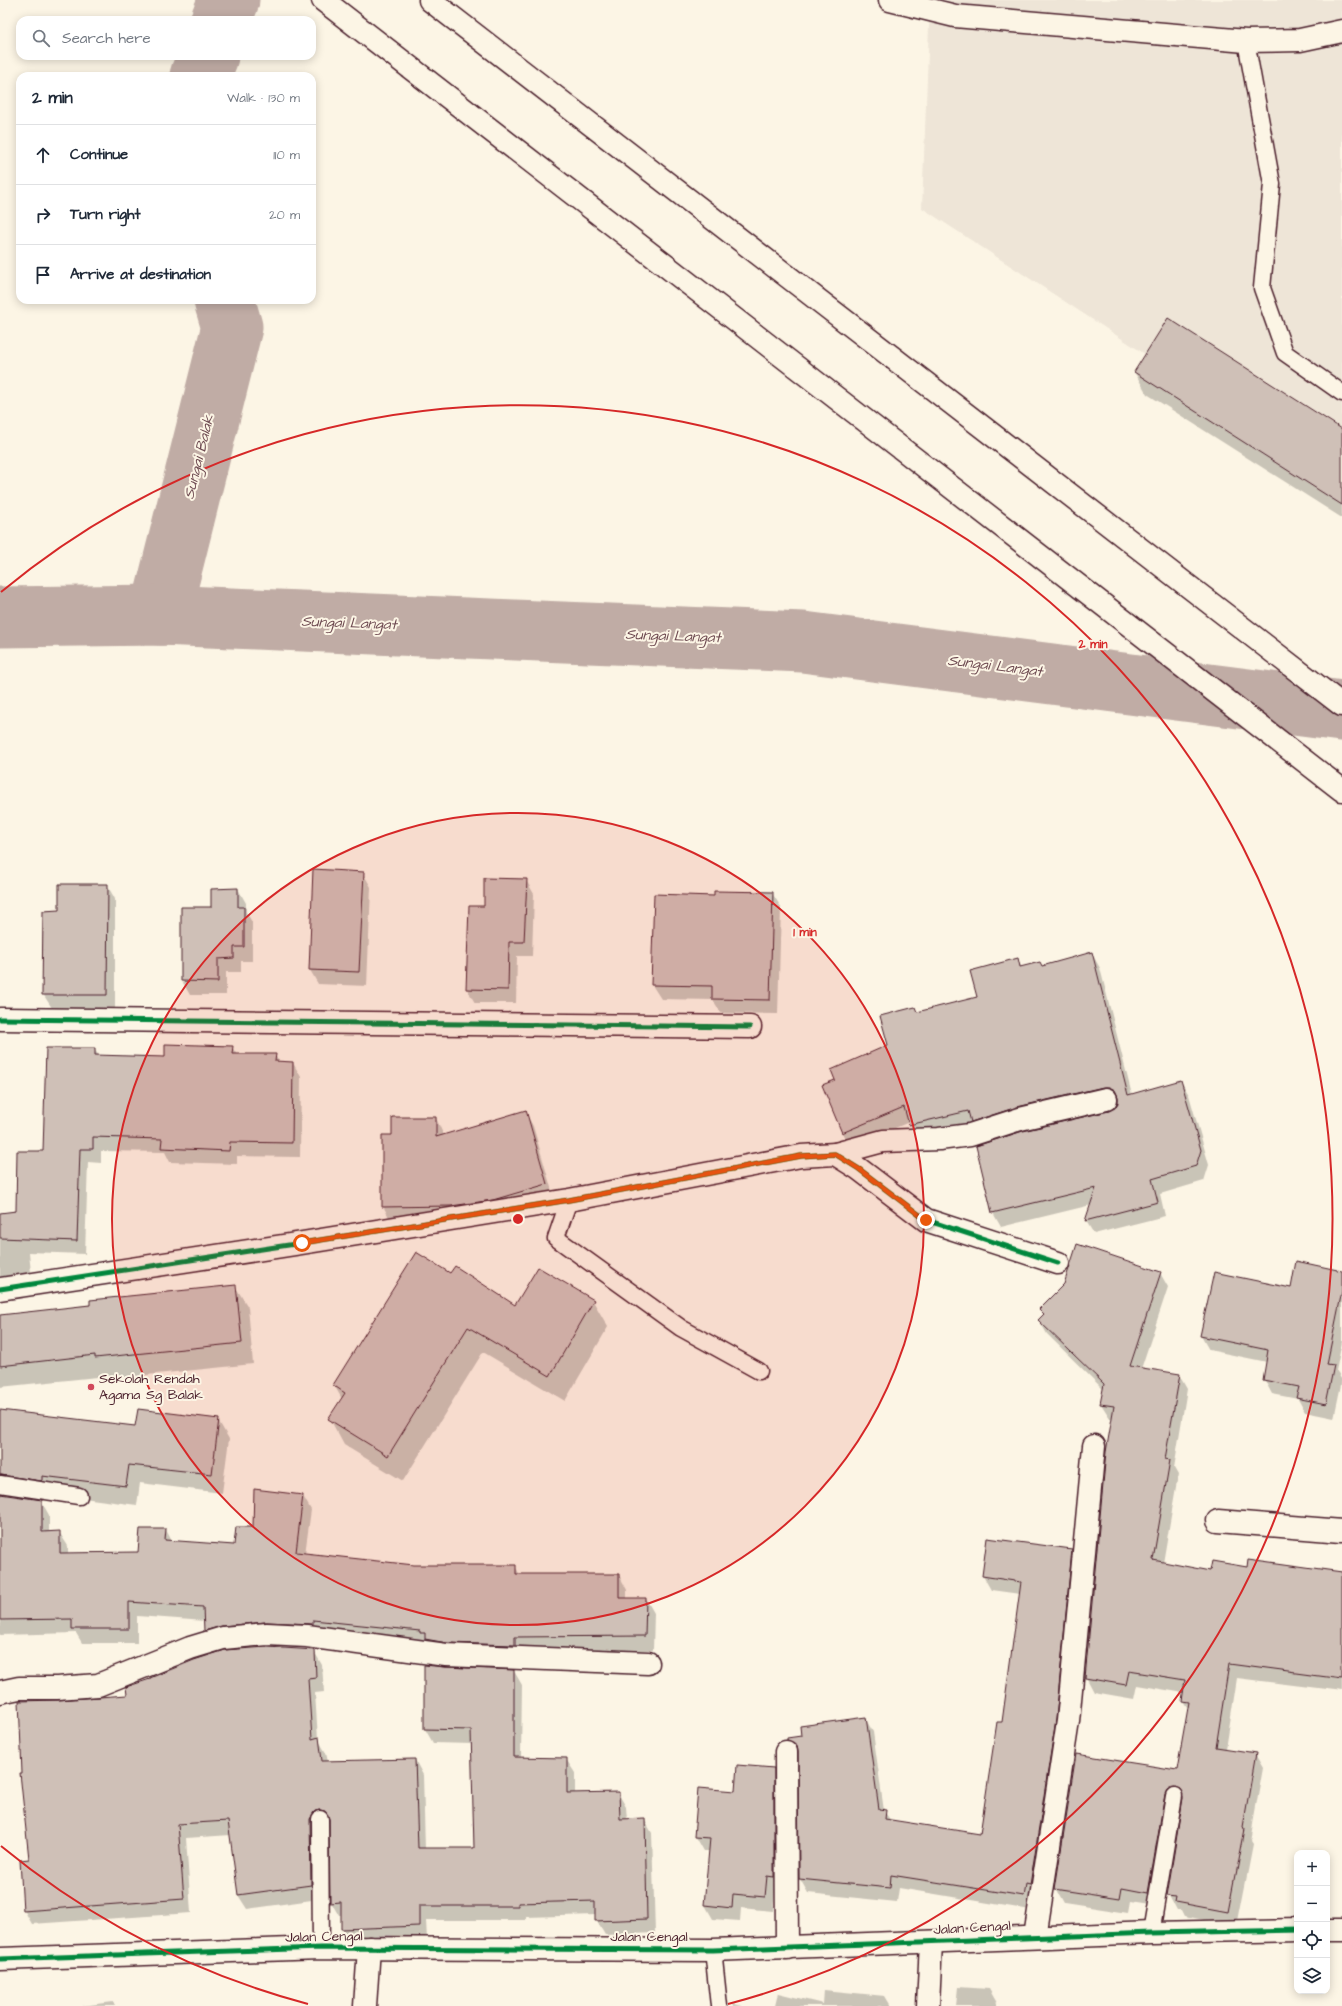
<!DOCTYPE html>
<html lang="en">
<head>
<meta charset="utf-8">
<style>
	:root { --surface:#fff; --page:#f2f2f3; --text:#1f2937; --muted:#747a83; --line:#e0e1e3 }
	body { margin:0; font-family:"Architects Daughter",sans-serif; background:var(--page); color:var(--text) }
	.controls { position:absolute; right:12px; bottom:12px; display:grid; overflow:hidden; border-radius:8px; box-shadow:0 2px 10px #0003 }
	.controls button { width:36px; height:36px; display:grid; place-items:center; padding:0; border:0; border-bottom:1px solid var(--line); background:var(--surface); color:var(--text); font:20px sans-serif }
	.stop { position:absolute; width:12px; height:12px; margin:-9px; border:3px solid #ea580c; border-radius:50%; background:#fff }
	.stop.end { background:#ea580c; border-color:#fff; box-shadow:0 1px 4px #0008 }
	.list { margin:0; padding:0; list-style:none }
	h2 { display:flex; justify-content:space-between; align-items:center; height:52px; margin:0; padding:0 16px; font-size:17px }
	h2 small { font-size:13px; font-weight:400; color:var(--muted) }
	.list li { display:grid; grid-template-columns:26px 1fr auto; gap:12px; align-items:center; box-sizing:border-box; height:60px; padding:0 16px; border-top:1px solid var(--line) }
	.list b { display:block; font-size:15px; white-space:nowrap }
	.list em { font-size:13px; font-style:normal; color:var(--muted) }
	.icon { flex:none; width:22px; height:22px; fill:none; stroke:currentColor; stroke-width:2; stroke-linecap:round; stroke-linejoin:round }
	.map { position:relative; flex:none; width:1342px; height:2006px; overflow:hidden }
	.search { position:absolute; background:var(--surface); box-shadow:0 2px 10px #0003; left:16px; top:16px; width:300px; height:44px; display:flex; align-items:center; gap:10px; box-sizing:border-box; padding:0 14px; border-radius:12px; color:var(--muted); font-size:15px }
	.panel { position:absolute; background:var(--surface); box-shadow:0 2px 10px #0003; left:16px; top:72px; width:300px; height:232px; border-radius:12px }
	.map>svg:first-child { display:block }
	.built { fill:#eee5d7 }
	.shadow { fill:#0003 }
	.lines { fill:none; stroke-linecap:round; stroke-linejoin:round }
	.river { stroke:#c0aca5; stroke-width:61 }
	.building { fill:#cfc0b7; stroke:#4a1f2b }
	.lane-casing { stroke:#4a1f2b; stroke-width:19 }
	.street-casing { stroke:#4a1f2b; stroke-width:25 }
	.highway-casing { stroke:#4a1f2b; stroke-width:25 }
	.lane { stroke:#fcf5e5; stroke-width:16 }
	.street { stroke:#fcf5e5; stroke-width:22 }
	.highway { stroke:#fcf5e5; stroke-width:22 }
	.cycleway-casing { stroke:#fcf5e5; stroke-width:8 }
	.cycleway { stroke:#00873e; stroke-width:5 }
	.route { stroke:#ea580c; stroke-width:5 }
	.ring { fill:none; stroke:#d62828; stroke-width:2 }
	.poi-dot { fill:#d1495b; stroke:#fcf5e5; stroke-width:1.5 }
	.labels { text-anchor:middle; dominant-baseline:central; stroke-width:4; stroke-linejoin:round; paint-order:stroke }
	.poi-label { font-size:14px; fill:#4a1f2b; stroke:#fcf5e5; text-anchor:start }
	.street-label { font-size:14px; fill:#4a1f2b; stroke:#fcf5e5 }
	.water-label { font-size:15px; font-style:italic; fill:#6d4950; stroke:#fcf5e5 }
	.centre { fill:#d62828; stroke:#fcf5e5; stroke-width:2 }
	.ring-label { font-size:12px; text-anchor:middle; font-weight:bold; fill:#d62828; stroke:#fcf5e5; stroke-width:4; stroke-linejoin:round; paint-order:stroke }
</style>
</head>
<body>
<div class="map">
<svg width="1342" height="2006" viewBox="0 0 1342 2006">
	<rect width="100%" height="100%" fill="#fcf5e5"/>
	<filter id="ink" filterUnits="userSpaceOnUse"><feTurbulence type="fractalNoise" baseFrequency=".025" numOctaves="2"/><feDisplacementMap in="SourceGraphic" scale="8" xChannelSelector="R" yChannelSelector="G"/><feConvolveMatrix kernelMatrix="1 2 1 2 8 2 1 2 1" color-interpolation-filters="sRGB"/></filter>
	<g filter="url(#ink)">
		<path class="built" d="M930 0H1342V483L922 208Z"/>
		<g class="shadow">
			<path d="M1135 373 1342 430V518L1147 394Z"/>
			<path d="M363 873 371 887 367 986 318 984 310 970Z"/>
			<path d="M526 880 534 894 532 956H517L516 1003H475L467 989 485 907Z"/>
			<path d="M107 885 115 899V1009L52 1008 43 994 60 911Z"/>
			<path d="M238 889 246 903V912L252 922V961H241V972H226V995H190L182 981 212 908Z"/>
			<path d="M772 893 781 907 778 1014 721 1013 713 1000 661 999 652 985 715 897Z"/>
			<path d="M1092 954 1100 968 1132 1095 1181 1081 1189 1095 1209 1165 1204 1181 1160 1194 1165 1216 1094 1234 1086 1221 1091 1205 1001 1227 993 1213 1109 1112 1115 1109 1119 1101H1112L918 1139 909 1122 851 1147 843 1133 823 1086 836 1080 889 1046 915 1008 917 1013 978 998 1017 959 1022 968 1042 967Z"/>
			<path d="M232 1047 237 1055H275L279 1062 293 1063 301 1077 300 1157 237 1156V1164L170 1162 165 1152 101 1151V1163L88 1162 85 1254 29 1252 31 1273 0 1277V1214L17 1212 94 1049 99 1056 166 1058Z"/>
			<path d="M525 1112 533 1126 554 1198 391 1221 383 1206 393 1136 436 1118 444 1136Z"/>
			<path d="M1342 1272V1342L1336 1371 1342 1380 1334 1418 1305 1412 1298 1399 1272 1394 1264 1379 1267 1362 1209 1350 1201 1336 1292 1289Z"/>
			<path d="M1160 1273 1168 1287 1141 1369 1179 1375 1187 1389 1174 1468 1178 1475 1163 1563 1211 1572 1248 1568 1342 1573V1691L1237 1678 1226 1749 1255 1754 1263 1768 1250 1841 1252 1844 1236 1926 1184 1916 1181 1910H1176L1168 1895 1184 1800 1175 1804 1156 1906 1130 1902 1128 1913 1064 1903 1056 1889 1178 1771 1189 1710 1183 1701 1184 1693 1137 1685 1134 1699 1094 1692 1086 1677 1113 1418H1110L1101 1404 1104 1390 1047 1334 1039 1320 1044 1315 1041 1309Z"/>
			<path d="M235 1286 248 1307 253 1364 108 1379 107 1376 0 1387V1316Z"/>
			<path d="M593 1301 608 1327 565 1401 483 1352 403 1481 344 1445 330 1419 342 1399 334 1385 516 1306Z"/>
			<path d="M0 1411 136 1427 218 1420 229 1439 222 1493 140 1483 137 1505 52 1494V1499L10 1494 7 1489 0 1488Z"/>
			<path d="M0 1495 41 1501 49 1515V1532H59L68 1546V1554L139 1553 166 1530 172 1541 234 1546 254 1528 303 1496 311 1510 305 1554 414 1566H515L520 1575H619L627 1590V1599H646L654 1613 653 1650 522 1651 230 1640 213 1644 205 1630V1621L137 1616V1643H82L76 1633 0 1635Z"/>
			<path d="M988 1539 1071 1550 1079 1565 1031 1910 899 1888 897 1902 808 1893 800 1879V1756L796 1754 788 1739 865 1718 873 1732 884 1811 891 1821 981 1835 1003 1723 1020 1594 991 1590 983 1576Z"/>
			<path d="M314 1651 322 1665 324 1692 315 1693 318 1739 326 1753 328 1762 415 1760 423 1775 425 1849H475L473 1744 433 1743 425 1729 445 1668 514 1671 522 1685 521 1758 566 1759 575 1773V1794L618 1793 626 1807 627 1820 644 1819 652 1833 655 1933 605 1935 596 1920V1915L526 1917V1920H426L427 1940 351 1943 342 1929V1916H339L331 1902 330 1824 329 1823 323 1825 319 1899 247 1909 238 1895 231 1835 186 1838 191 1913 32 1924 24 1910 30 1860 23 1773 58 1701 128 1696Z"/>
			<path d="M773 1769 781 1784 782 1890H775L773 1911 741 1908 740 1921 713 1919 705 1905 710 1851H703L695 1837 736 1792Z"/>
			<path d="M958 1987 989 1989 997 2003V2006H956Z"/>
			<path d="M824 1990 885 1996 891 2006H775L778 1993 823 2004Z"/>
			<path d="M113 2002 115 2006H82Z"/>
			<path d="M734 2004 743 2006H733Z"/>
		</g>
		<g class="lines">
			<g class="river">
				<path d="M221 20 229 0"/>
				<path d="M200 76 208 56"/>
				<path d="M160 615 232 327 224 300"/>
				<path d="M0 617 160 615 803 642 1342 711"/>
			</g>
		</g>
		<g class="building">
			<path d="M1168 318 1342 429V505L1134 372Z"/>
			<path d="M313 869 364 872 359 972 309 970Z"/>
			<path d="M484 878 527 879 524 942H509L508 990 466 989 469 906H484Z"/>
			<path d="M59 884H108L107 995H42L43 911 59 910Z"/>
			<path d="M238 888V907H244V947H234V958L218 959V982L181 981V907H211V889Z"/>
			<path d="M714 891 773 892 770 1000 712 999V986L651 985 654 894 714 896Z"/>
			<path d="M1092 952 1128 1095 1181 1080 1201 1150 1196 1166 1152 1179 1158 1202 1085 1221 1096 1188 992 1213 976 1146 1023 1131 1109 1111 1115 1108 1118 1103V1097L1115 1090 1109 1087H1103L1017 1107 971 1122 968 1111 909 1125 904 1107 842 1133 822 1085 835 1080 831 1070 888 1045 880 1016 915 1007 917 1012 977 997 970 971 1018 958 1020 967 1040 962 1042 966Z"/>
			<path d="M165 1044 233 1046 232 1054H276L275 1061 293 1062 292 1143 230 1142 229 1151 161 1148 162 1139 93 1137V1149H80L77 1241 0 1238V1213L16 1211 17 1151H43L46 1048H95V1055L165 1057Z"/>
			<path d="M526 1110 547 1184 493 1200 451 1206 382 1207V1135H392V1117H436V1137Z"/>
			<path d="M1077 1244 1161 1272 1130 1366 1180 1374 1165 1459 1170 1460 1153 1560 1210 1571 1212 1561 1247 1567 1248 1559 1342 1572V1679L1229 1664 1216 1747 1256 1753 1243 1828 1244 1829 1228 1912 1175 1902 1176 1897 1167 1896 1183 1798 1180 1789 1175 1787 1167 1790 1165 1794 1148 1893 1122 1888 1120 1899 1055 1889 1076 1754 1177 1770 1189 1702 1182 1701 1185 1680 1129 1671 1126 1685 1085 1678 1106 1452 1114 1406 1100 1404 1104 1384 1038 1320 1044 1314 1039 1309 1064 1284Z"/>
			<path d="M416 1252 450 1273 455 1266 515 1305 538 1267 594 1300 550 1376 468 1327 388 1456 328 1419 345 1393 333 1385Z"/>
			<path d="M1296 1261 1342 1271V1291L1327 1364 1334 1365 1326 1404 1296 1398 1299 1387 1263 1380 1268 1350 1200 1336 1214 1272 1291 1288Z"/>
			<path d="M236 1285 242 1343 95 1358V1355L0 1366V1315L90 1305V1300Z"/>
			<path d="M138 1409 219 1419 212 1474 129 1465 126 1486 42 1476V1481L0 1475V1410L135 1426Z"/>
			<path d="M254 1489 303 1495 296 1552 414 1565H516V1574H619V1598H646L645 1636 515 1637V1645L447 1643 425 1639V1633H420V1631L313 1620V1624L266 1622 222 1626 204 1631 203 1607 129 1602V1629H72V1619L0 1620V1494L42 1500V1532L60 1531V1553L138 1552 140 1529H166L165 1540 234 1545 236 1527H253Z"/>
			<path d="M987 1538 1072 1549 1056 1719 1030 1885 1026 1884 1024 1896 891 1875 890 1888 799 1879 798 1752 797 1745 787 1740V1738L801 1736 800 1726 866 1717 879 1809 886 1810 885 1819 980 1834 997 1722H1002L1021 1582 982 1576Z"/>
			<path d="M267 1647 315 1650 316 1678 308 1679 312 1739 319 1737 322 1761 415 1759 418 1848H474L471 1730 424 1729V1665L445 1667 514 1670V1757L567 1758V1793L619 1792 620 1819 645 1818 647 1919 595 1921V1901L518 1903V1906H419V1926L341 1929V1902L330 1903 329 1819 325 1811 320 1810 315 1811 310 1819 311 1885 238 1895 228 1821 178 1824 184 1899 23 1911 20 1860 29 1859 20 1773H22L19 1701 58 1700 127 1695 126 1687 150 1679V1678L194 1660 225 1650Z"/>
			<path d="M737 1765 774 1768V1877L767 1876 765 1897 733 1894 732 1908 704 1905 710 1838 694 1837 698 1788 735 1791Z"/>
		</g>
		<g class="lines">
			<g class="lane-casing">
				<g id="lane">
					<path d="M1246 41 1272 184 1262 288 1285 353 1342 393"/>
					<path d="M569 1200 556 1238 681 1328 759 1371"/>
					<path d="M0 1484 79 1496"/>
					<path d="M320 1819 321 1948"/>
					<path d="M1151 1933 1174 1796"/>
					<path d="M713 1950 719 2006"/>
				</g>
			</g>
			<g class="street-casing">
				<g id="street">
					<path d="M890 0 955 16 1246 41 1300 40 1342 31"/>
					<path d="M0 1019 750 1027"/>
					<path d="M835 1154 883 1141 939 1139 970 1135 1020 1119 1106 1099"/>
					<path d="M0 1289 302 1243 569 1200 801 1156 835 1154 859 1169 926 1220 1058 1263"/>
					<path d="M1218 1521 1342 1531"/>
					<path d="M0 1692 19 1688H57L98 1685 190 1648 223 1638 267 1634 307 1636 446 1655 648 1663"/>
					<path d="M786 1752 787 1948"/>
					<path d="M1327 1930H1342"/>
					<path d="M1035 1937 1068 1721 1094 1446"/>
					<path d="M0 1959 321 1948 713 1950 1151 1933 1297 1930"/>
					<path d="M365 2006 369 1948"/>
					<path d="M928 2006 931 1942"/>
				</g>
			</g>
			<g class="highway-casing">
				<g id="highway">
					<path d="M323 0 1342 790"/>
					<path d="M430 0 1342 705"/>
				</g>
			</g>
			<use href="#lane" class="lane"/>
			<use href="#street" class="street"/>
			<use href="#highway" class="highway"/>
			<g class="cycleway-casing">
				<g id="cycleway">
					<path d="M0 1019 750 1027"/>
					<path d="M0 1289 302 1243 569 1200 801 1156 835 1154 859 1169 926 1220 1058 1263"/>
					<path d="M0 1959 321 1948 713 1950 1151 1933 1297 1930"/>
				</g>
			</g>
			<use href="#cycleway" class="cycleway"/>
		</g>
	</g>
	<g class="lines" filter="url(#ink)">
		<path class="route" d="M302 1243 569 1200 801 1156 835 1154 859 1169 926 1220"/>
	</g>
	<circle cx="518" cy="1219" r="406" fill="#d62828" fill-opacity=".12"/>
	<g class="ring">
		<circle cx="518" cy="1219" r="406"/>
		<path d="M308 2004A813 813 0 0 1 1 1846M1 592A813 813 0 1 1 728 2004"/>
	</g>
	<circle class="poi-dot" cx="91" cy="1387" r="4"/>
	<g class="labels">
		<g class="poi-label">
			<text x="99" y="1379">Sekolah Rendah<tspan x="99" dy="16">Agama Sg Balak</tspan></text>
		</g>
		<g class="street-label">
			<text transform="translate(972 1928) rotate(-3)">Jalan Cengal</text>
			<text transform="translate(324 1937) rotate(-1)">Jalan Cengal</text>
			<text x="649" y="1937">Jalan Cengal</text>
		</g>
		<g class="water-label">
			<text transform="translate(199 457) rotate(-76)">Sungai Balak</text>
			<text transform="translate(349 623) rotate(2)">Sungai Langat</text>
			<text transform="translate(673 636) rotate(2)">Sungai Langat</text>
			<text transform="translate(995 666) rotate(7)">Sungai Langat</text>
		</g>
	</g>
	<circle cx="518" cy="1219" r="6" class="centre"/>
	<g class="ring-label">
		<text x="1093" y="648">2 min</text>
		<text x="805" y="936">1 min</text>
	</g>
</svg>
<div class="controls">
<button>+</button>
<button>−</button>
<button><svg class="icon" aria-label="locate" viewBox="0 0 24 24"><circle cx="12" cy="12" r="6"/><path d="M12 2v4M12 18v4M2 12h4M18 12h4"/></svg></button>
<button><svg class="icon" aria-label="layers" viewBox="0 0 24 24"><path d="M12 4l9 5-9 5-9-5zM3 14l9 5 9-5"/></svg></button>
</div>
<div class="stop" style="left:302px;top:1243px"></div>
<div class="stop end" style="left:926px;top:1220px"></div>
<div class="search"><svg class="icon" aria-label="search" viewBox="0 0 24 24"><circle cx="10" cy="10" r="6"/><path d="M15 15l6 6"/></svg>Search here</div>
<section class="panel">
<h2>2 min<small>Walk · 130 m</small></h2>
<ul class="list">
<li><svg class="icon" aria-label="ahead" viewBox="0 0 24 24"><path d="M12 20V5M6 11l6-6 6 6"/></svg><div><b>Continue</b></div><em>110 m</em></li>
<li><svg class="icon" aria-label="right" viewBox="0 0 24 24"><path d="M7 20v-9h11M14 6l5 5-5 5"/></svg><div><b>Turn right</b></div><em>20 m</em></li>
<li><svg class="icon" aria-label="arrive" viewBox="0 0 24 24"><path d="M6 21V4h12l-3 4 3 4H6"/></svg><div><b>Arrive at destination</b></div></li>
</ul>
</section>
</div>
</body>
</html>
